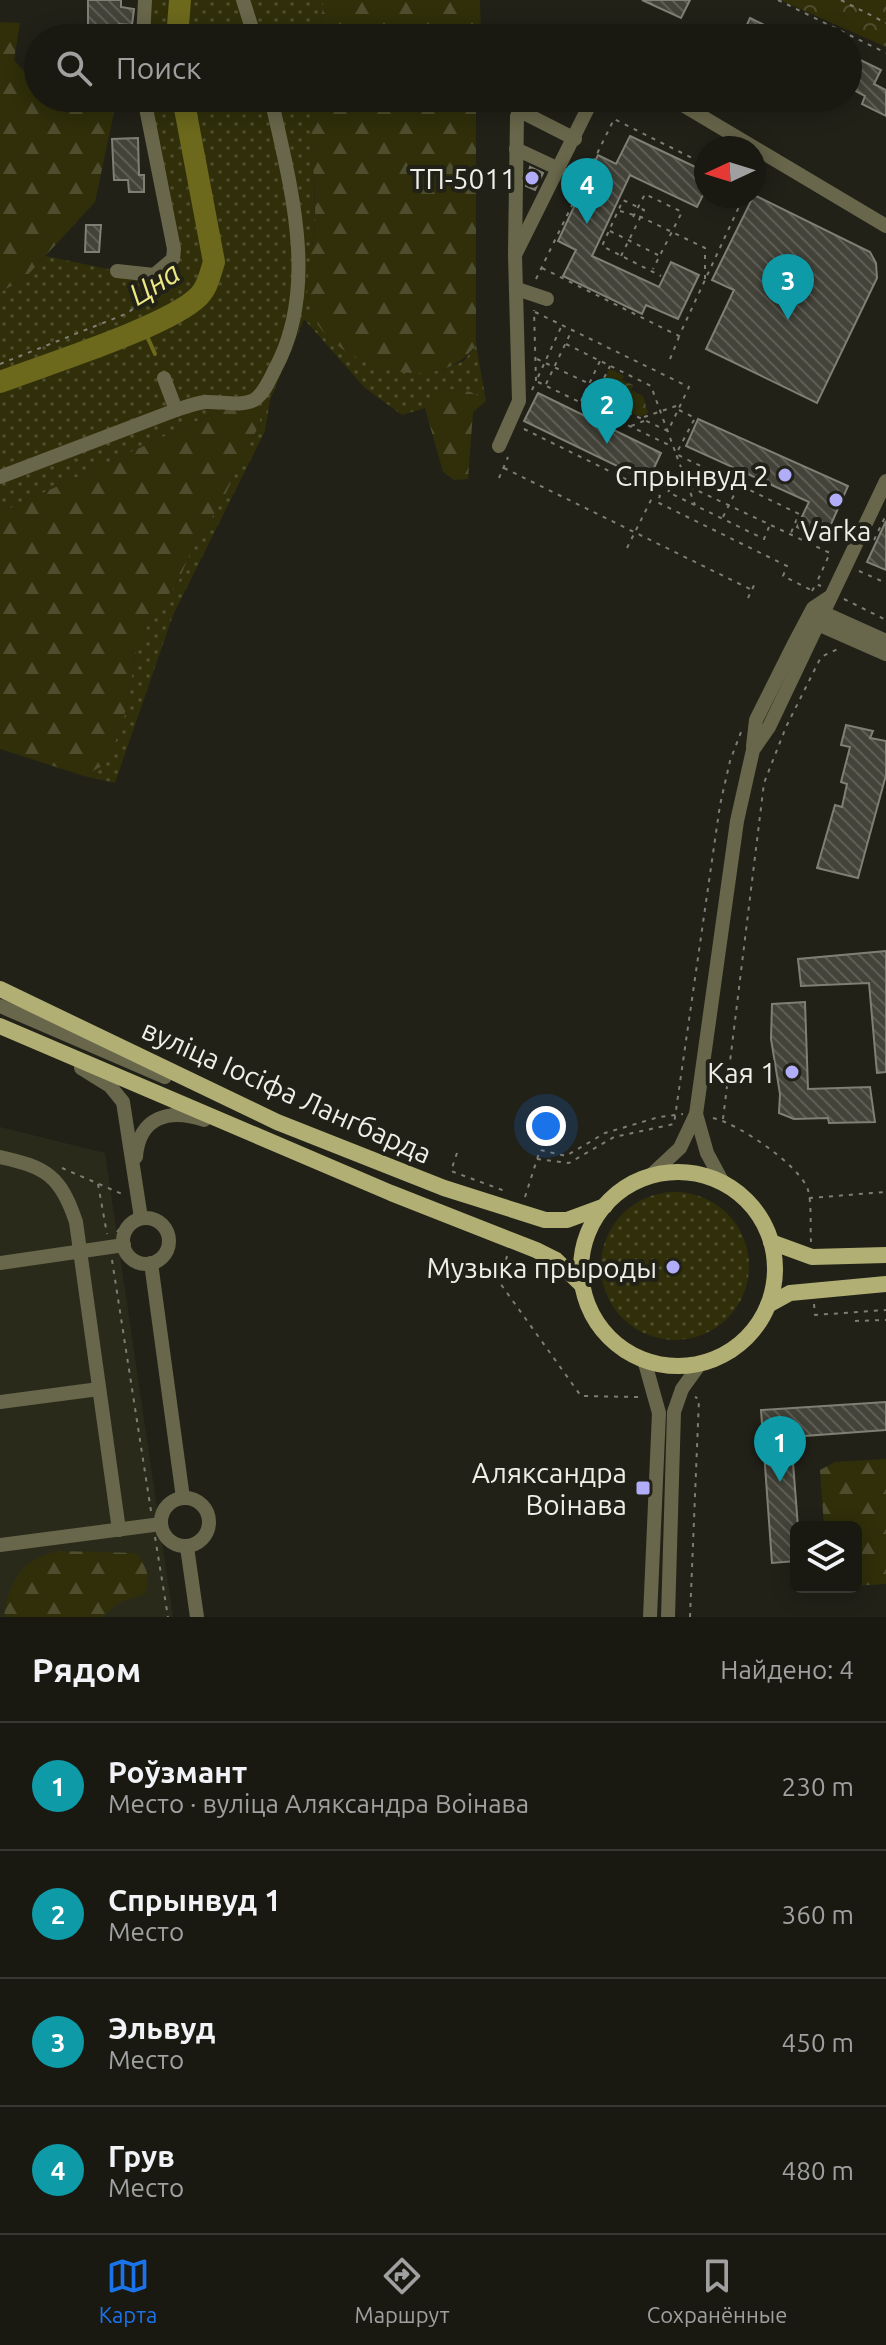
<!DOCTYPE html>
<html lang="ru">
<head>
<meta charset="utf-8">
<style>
	:root { --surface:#191912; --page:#262620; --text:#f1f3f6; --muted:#9fa09f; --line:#373832; --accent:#1a73e8 }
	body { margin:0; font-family:Ubuntu,sans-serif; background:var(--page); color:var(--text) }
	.controls { position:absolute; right:24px; bottom:24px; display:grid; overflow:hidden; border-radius:12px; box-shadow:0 4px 20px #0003 }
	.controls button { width:72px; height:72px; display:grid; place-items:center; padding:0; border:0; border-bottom:2px solid var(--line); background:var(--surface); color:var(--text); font:40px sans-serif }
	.compass { position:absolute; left:694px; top:136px; width:72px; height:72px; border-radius:50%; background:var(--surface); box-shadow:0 4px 20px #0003; rotate:266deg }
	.you { position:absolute; left:546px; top:1126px; width:28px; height:28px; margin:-20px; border:6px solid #fff; border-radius:50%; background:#1a73e8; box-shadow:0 0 0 12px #1a73e833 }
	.badge { display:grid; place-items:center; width:52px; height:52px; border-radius:50%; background:var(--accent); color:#fff; font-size:26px; font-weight:700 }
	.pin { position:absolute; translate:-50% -66px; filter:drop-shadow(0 2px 4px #0008) }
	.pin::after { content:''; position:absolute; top:42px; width:28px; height:24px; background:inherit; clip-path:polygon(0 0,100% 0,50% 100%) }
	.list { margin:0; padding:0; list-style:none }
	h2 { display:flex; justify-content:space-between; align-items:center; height:104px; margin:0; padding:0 32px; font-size:34px }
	h2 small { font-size:26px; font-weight:400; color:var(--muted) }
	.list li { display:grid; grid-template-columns:52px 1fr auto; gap:24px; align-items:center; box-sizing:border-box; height:128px; padding:0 32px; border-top:2px solid var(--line) }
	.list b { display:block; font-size:30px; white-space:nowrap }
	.list p { margin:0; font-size:26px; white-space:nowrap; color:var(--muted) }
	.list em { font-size:26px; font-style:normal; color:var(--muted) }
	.icon { flex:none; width:44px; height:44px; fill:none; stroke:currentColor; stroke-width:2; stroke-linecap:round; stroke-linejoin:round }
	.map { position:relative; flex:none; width:886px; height:1617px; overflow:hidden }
	.search { position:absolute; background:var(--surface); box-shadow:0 4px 20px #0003; left:24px; right:24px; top:24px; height:88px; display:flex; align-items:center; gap:20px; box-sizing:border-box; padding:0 28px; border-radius:44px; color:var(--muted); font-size:30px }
	.sheet { height:616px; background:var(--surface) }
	nav { display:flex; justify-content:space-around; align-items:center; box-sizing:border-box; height:112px; border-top:2px solid var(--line); background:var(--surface); font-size:22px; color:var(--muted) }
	nav a { display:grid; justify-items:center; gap:4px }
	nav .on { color:var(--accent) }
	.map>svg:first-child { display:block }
	.built { fill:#2a2a1a }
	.grass { fill:url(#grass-dots) }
	.forest { fill:url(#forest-firs) }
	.park { fill:url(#park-crowns) }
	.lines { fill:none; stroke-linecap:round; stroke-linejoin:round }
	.stream { stroke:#6c691d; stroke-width:4 }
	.river { stroke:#6c691d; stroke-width:22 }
	.building { fill:url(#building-back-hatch); stroke:#7f7f74; stroke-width:2 }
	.path { stroke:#7e7e76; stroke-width:2; stroke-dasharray:4 6; stroke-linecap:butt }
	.minor { stroke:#68674b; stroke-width:14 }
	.major { stroke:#b1af73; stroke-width:16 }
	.poi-dot { fill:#b2adf9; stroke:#212118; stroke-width:3 }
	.labels { text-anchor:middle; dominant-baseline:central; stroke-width:8; stroke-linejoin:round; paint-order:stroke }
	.poi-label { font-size:28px; fill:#efefe9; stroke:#212118; text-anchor:end }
	.street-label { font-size:28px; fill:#efefe9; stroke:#212118 }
	.water-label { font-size:30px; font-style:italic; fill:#ece882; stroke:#212118 }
</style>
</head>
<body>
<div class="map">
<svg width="886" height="1617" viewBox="0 0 886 1617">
	<defs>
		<pattern id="grass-dots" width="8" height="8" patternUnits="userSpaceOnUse" patternTransform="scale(2)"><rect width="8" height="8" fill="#302f0a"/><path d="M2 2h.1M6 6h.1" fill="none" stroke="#4e4d2e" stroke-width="1.8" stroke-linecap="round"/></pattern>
		<pattern id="forest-firs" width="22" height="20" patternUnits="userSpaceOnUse" patternTransform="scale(2)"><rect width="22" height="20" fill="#302f0a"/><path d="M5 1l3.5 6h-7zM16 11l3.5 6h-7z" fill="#4e4d2e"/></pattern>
		<pattern id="park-crowns" width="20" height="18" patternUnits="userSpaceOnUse" patternTransform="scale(2)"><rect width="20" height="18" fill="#302f0a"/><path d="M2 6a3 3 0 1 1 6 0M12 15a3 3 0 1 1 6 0" fill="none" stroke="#4e4d2e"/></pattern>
		<pattern id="building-back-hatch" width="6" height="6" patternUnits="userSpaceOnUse" patternTransform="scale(2)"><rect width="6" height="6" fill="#434339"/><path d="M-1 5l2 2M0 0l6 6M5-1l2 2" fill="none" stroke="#5e5e56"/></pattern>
	</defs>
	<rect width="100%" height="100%" fill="#212118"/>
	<path class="built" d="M0 1127 105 1153 173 1617H0Z"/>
	<g class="grass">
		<path d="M145 0H324L318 38H143Z"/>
		<path d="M144 98H311L315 220 307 297 442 370 464 361 476 345 486 401 471 392 435 396 425 408 402 415 365 388 304 319 270 400 265 431 173 615 115 783 84 776 102 766 122 728 137 648 149 622 179 580 191 551 222 501 260 423V414L223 409 0 513V292L23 280 45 256 142 276 173 259Z"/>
		<circle cx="675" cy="1266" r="74"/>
	</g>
	<g class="forest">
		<path d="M324 0H480L481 38H318Z"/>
		<path d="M0 22 20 23 14 60 38 88V98H117L95 202 23 280 0 292Z"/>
		<path d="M311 98H476V345C457 370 431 376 400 372 363 366 310 339 308 295 306 271 314 245 315 221 316 180 309 139 311 98Z"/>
		<path d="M452 389 471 392 486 401 473 412 468 479 454 480 443 472 425 408 434 396Z"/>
		<path d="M223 409 254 410 260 413V423L222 501 191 551 179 580 149 622 137 648 122 728 102 766 84 776 0 749V513Z"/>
		<path d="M886 1459V1584L838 1587H856V1527H824L820 1470 835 1462Z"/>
		<path d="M60 1551 136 1553C147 1567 151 1577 145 1594L120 1602 102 1617H4C9 1581 23 1557 60 1551Z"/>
	</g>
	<g class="park">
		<path d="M780 0H886V47Z"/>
		<path d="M610 369 624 376 622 380 633 385 631 390 643 396 648 413 640 417 592 394Z"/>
	</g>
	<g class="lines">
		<path class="stream" d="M143 327 155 354"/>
		<g class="river">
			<path d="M177 38 180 0"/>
			<path d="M0 382C44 365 170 326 199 296 208 287 210 274 214 262L183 98"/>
		</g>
	</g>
	<g class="building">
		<path d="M88 0H121V7L134 9 132 25 119 24 118 38H88Z"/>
		<path d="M642 0H690L681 18Z"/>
		<path d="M750 18 791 38H741Z"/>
		<path d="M848 54 881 70 874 84 886 90V116L862 104 865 96 848 87Z"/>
		<path d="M630 136 706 172V189L697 207 630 175 592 256 659 287 671 262 699 275 678 319 646 305 642 314 563 276 576 250 558 241 598 155 616 164Z"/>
		<path d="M138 138 139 175H144V192H129L128 180H114L112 139Z"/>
		<path d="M530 167 543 173 535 190 526 186Z"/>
		<path d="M754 195 870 252 876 263 877 278 817 403 706 349 734 290 712 280Z"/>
		<path d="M86 225H101L99 252H85Z"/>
		<path d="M538 393 661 453 648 481 524 421Z"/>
		<path d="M698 419 848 486 824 540 797 527 809 502 686 446Z"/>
		<path d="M886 521V570L867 562Z"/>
		<path d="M846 725 873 731 870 738 886 741V775L858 878 817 868 835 805 842 807 847 784 841 782 850 747 841 745Z"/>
		<path d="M886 951V1072L877 1073 869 983 801 986 798 959Z"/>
		<path d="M805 1002 808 1089 870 1087 875 1122 829 1123 828 1118 794 1119 779 1113 780 1094 771 1039 772 1004Z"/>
		<path d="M886 1402V1430L791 1437 798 1527 796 1561 772 1563 761 1410Z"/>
	</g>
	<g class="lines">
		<g class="path">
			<path d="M778 0 886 53"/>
			<path d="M841 0 886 23"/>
			<path d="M620 211 641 217 705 248V280"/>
			<path d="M633 217 645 194 682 212 653 269"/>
			<path d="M610 231 658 255"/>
			<path d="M621 256 644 210 623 200 602 246 661 276"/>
			<path d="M542 268 679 336 744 196"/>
			<path d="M536 279 614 119 706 165"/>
			<path d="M535 312 689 387 668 431 590 395 594 386 601 384 610 366"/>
			<path d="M566 344 651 386 676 454 799 514 790 535"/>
			<path d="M537 359 592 385"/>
			<path d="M670 359 679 337"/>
			<path d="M0 364 128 313 158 287"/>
			<path d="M538 377 562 325"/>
			<path d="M538 382 673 447"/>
			<path d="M546 384 572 330"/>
			<path d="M532 390 536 381 534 310"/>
			<path d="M581 401 600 361"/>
			<path d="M679 410 695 418 676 454 695 505"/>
			<path d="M644 417 679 405"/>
			<path d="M631 426 644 421"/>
			<path d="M524 429 660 496 657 502 787 566 783 576 811 590"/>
			<path d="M504 468 752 590"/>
			<path d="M499 478 508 457"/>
			<path d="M723 517 738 487"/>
			<path d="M769 527 764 539 668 492 675 480 830 553 816 584"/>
			<path d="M874 540 886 515"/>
			<path d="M627 548 654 494"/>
			<path d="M859 571 886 583"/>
			<path d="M812 591 816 584 821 586"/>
			<path d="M748 598 756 581"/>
			<path d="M844 599 886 620"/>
			<path d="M713 1118C737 1123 800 1165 808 1190 812 1205 810 1226 811 1242"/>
			<path d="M723 1119 764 783 786 727 821 657 840 648"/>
			<path d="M457 1153 451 1171 505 1191"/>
			<path d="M537 1159 569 1163 614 1137 674 1124 720 805 730 761 741 732"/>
			<path d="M62 1168 122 1194"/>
			<path d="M98 1184 107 1234"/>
			<path d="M525 1197 540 1150 566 1156 605 1133 659 1117 683 1114"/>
			<path d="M809 1198 886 1192"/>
			<path d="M117 1232 128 1219"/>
			<path d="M507 1256 500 1283 581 1396 639 1397"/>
			<path d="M112 1260 151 1511"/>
			<path d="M814 1304 815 1315 886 1310"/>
			<path d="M855 1321 886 1320"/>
			<path d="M155 1537 168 1617"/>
			<path d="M690 1617 699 1399 695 1397"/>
		</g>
		<g class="minor">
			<path d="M243 0 255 38"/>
			<path d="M143 38 145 0"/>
			<path d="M671 98 886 226"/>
			<path d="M516 149 559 169"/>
			<path d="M515 251 517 116 520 111 575 139"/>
			<path d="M117 271 154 275 173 259 174 249 144 98"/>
			<path d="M517 289 547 299"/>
			<path d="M164 378 176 410"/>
			<path d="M499 446 519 401 515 255 593 98"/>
			<path d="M0 477 176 410C185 407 196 403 205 402 220 401 241 407 254 400 264 394 270 379 275 369 320 287 290 184 271 98"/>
			<path d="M817 610 886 641"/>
			<path d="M811 621 886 654"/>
			<path d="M753 746 756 720 795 642 813 608 828 598"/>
			<path d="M0 1006 165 1077"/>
			<path d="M81 1068 110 1086 123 1102 141 1218"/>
			<path d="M696 1114 707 1153 721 1179"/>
			<path d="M0 1157C46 1167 61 1176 76 1222L119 1530"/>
			<path d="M136 1157C139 1117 169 1108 204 1120"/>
			<path d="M651 1175 680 1148 696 1114 737 821 753 750 769 727 886 481"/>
			<circle cx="146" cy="1241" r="23"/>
			<path d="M0 1263 124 1245"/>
			<path d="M151 1263 183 1498"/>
			<path d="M645 1363 659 1413 650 1617"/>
			<path d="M0 1402 99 1389"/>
			<circle cx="185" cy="1522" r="24"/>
			<path d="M0 1545 161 1524"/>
			<path d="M187 1547 197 1617"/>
			<path d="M668 1617 674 1412 682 1389 700 1364"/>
		</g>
		<g class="major">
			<path d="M0 989 277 1122 444 1188 545 1220H567L605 1206"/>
			<path d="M0 1026 391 1193 536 1250 556 1260 583 1286"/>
			<circle cx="678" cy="1269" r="97"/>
			<path d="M771 1242 812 1257 886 1255"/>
			<path d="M768 1305 790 1293 886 1284"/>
		</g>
	</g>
	<g class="poi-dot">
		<circle cx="532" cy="178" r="8"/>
		<circle cx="785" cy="475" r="8"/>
		<circle cx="836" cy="500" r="8"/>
		<circle cx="792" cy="1072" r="8"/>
		<circle cx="673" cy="1267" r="8"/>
		<rect x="635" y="1480" width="16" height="16" rx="4"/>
	</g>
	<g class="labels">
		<g class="poi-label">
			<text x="516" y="178">ТП-5011</text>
			<text x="769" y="475">Спрынвуд 2</text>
			<text x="836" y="530" text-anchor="middle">Varka</text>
			<text x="776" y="1072">Кая 1</text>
			<text x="657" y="1267">Музыка прыроды</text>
			<text x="627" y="1472">Аляксандра<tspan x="627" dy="32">Воінава</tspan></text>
		</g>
		<g class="street-label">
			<text transform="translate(287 1091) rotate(24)">вуліца Іосіфа Лангбарда</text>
		</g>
		<g class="water-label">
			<text transform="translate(154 283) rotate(-32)">Цна</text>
		</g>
	</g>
</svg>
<div class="controls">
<button><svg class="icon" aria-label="layers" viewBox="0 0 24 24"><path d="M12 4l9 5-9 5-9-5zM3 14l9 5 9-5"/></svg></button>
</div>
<svg class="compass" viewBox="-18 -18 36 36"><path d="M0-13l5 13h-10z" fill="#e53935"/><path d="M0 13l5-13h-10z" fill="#9fa09f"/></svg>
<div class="you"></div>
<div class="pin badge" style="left:780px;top:1482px;background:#0f9aa8">1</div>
<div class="pin badge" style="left:607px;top:444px;background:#0f9aa8">2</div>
<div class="pin badge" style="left:788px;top:320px;background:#0f9aa8">3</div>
<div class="pin badge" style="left:587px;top:224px;background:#0f9aa8">4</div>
<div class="search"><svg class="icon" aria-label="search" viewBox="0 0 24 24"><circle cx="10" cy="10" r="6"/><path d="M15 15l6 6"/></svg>Поиск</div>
</div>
<section class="sheet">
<h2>Рядом<small>Найдено: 4</small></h2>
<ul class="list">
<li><span class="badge" style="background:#0f9aa8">1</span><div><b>Роўзмант</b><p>Место · вуліца Аляксандра Воінава</p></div><em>230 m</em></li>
<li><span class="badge" style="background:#0f9aa8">2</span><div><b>Спрынвуд 1</b><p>Место</p></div><em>360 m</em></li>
<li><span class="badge" style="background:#0f9aa8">3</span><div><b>Эльвуд</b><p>Место</p></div><em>450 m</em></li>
<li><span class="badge" style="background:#0f9aa8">4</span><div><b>Грув</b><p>Место</p></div><em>480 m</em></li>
</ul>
</section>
<nav>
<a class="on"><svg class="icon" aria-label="map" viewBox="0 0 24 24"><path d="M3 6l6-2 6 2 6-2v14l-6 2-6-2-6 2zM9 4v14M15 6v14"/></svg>Карта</a>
<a><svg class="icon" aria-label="directions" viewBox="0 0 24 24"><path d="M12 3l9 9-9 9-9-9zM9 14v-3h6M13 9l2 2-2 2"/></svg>Маршрут</a>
<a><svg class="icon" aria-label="saved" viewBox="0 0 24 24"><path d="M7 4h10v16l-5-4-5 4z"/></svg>Сохранённые</a>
</nav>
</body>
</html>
